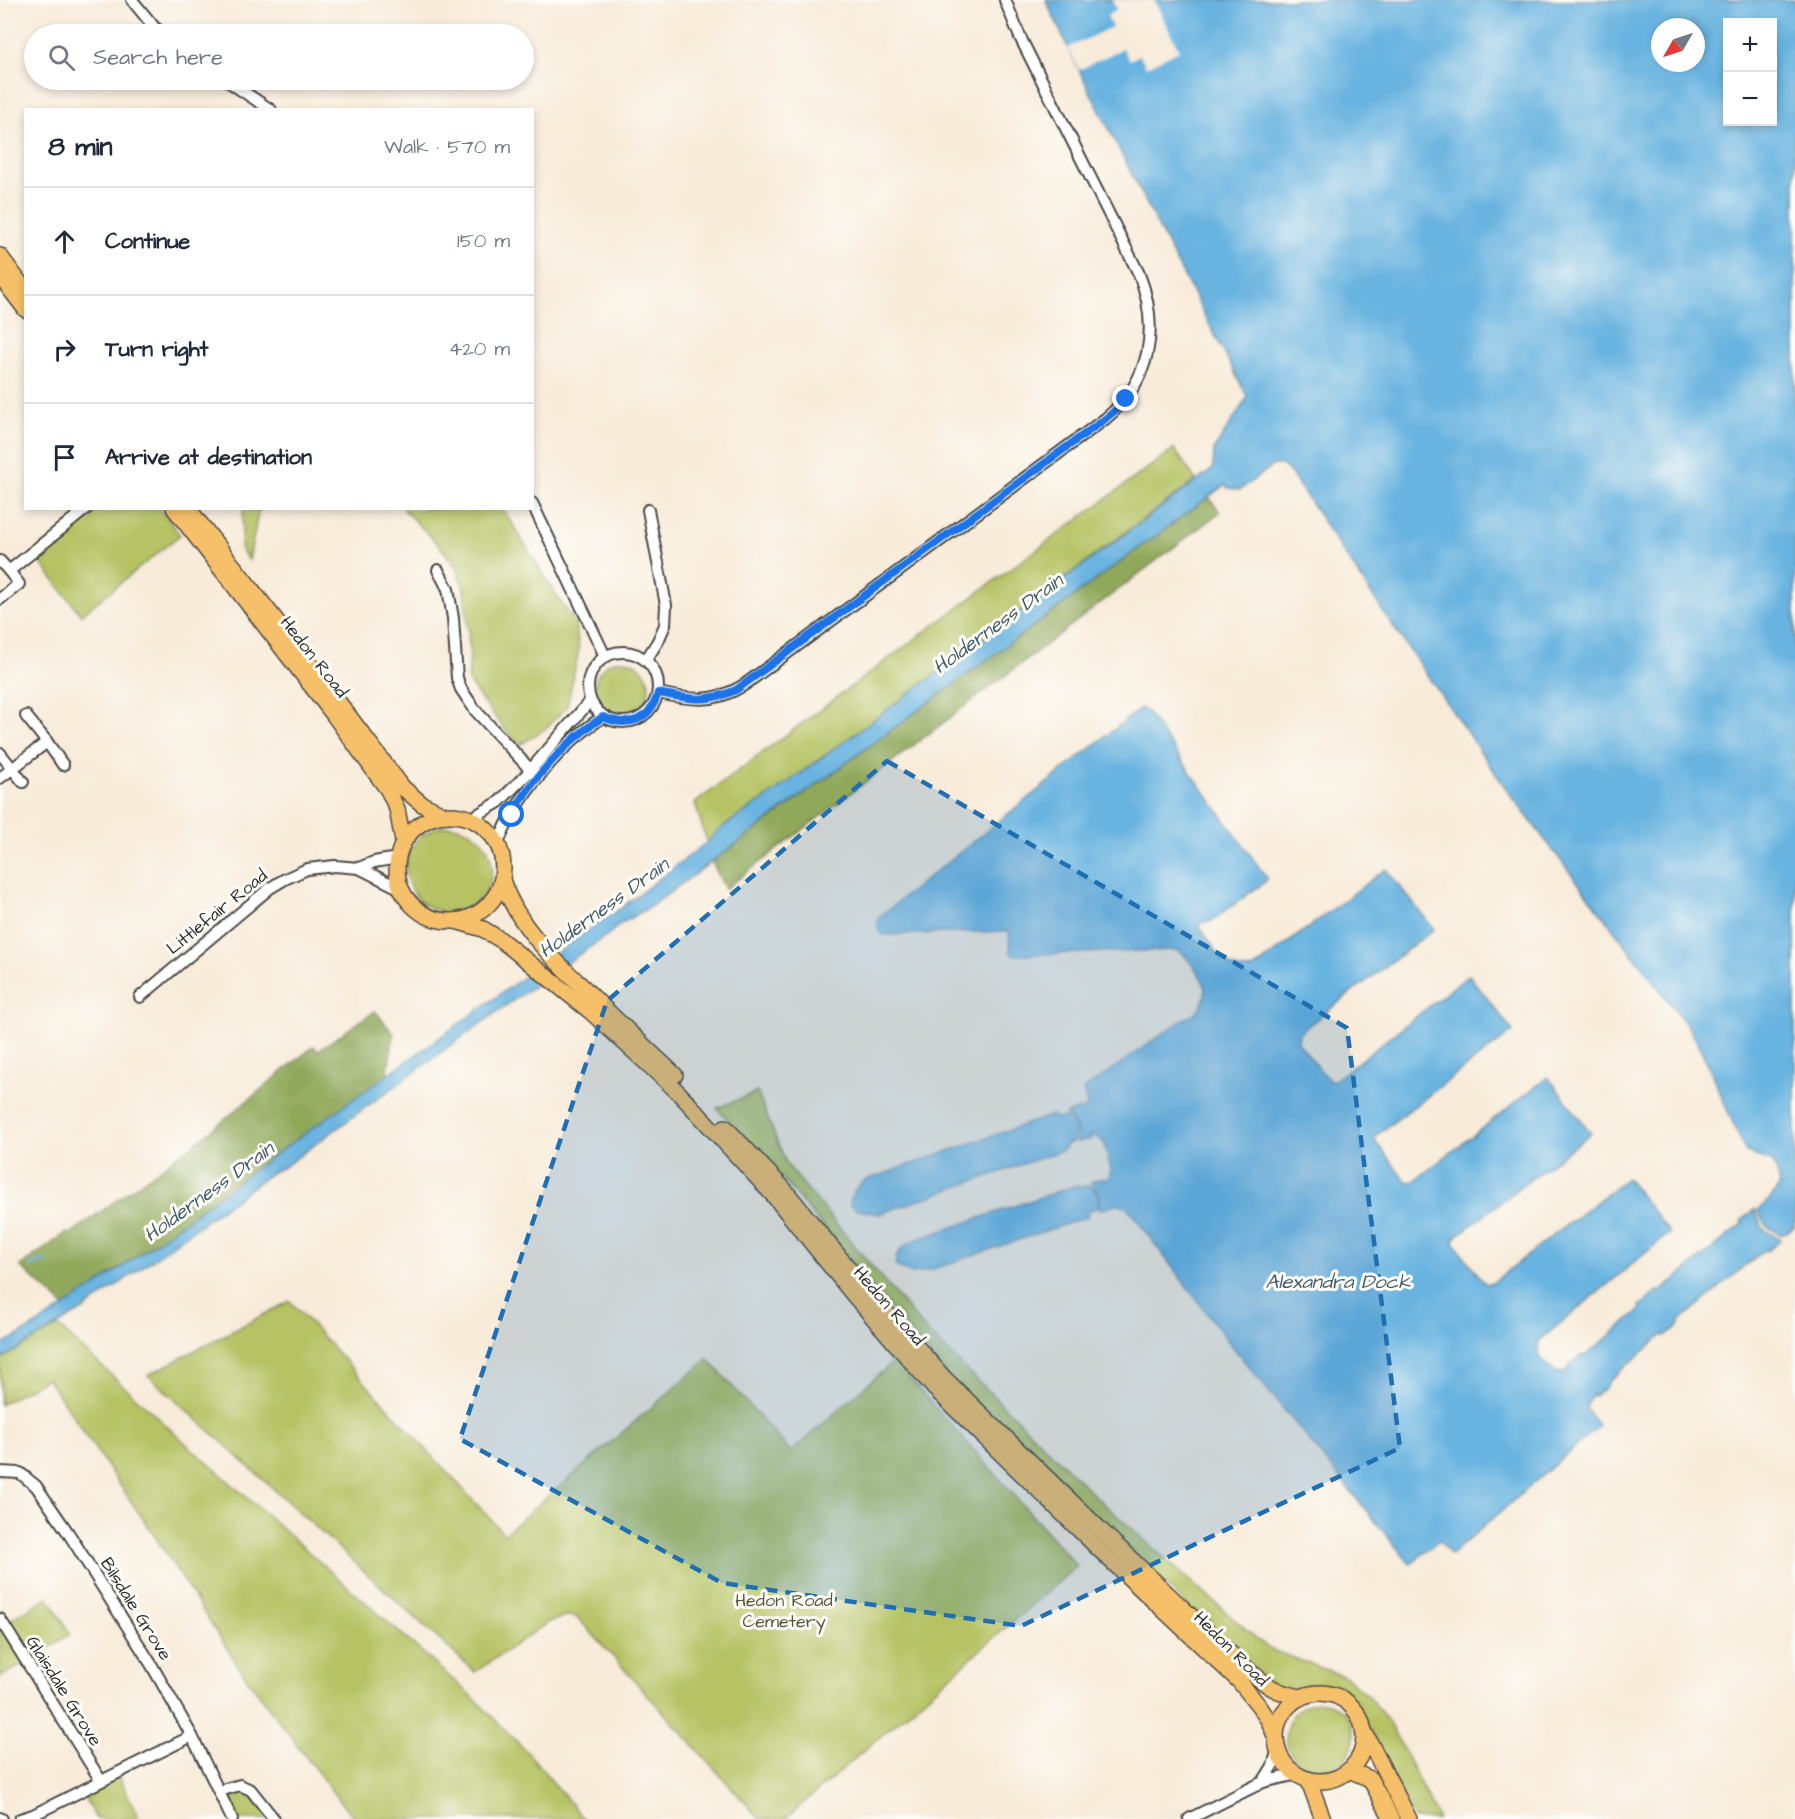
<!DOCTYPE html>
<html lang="en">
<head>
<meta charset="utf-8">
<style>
	:root { --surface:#fff; --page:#f2f2f3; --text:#1f2937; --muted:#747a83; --line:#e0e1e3 }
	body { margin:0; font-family:"Architects Daughter",sans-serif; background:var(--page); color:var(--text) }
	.controls { position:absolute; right:18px; top:18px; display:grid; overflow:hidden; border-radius:0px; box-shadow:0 3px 9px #0003 }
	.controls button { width:54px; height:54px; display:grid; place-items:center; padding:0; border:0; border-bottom:2px solid var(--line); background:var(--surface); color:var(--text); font:30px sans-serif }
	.compass { position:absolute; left:1651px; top:18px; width:54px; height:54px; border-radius:50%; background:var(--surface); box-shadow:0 3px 9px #0003; rotate:231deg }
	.stop { position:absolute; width:18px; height:18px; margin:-14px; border:4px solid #1a73e8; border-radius:50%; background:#fff }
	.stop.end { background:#1a73e8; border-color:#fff; box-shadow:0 2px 6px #0008 }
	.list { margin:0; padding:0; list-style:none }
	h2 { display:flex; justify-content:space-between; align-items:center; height:78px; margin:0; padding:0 24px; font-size:26px }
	h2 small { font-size:20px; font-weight:400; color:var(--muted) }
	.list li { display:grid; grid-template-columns:39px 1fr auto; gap:18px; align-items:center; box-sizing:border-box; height:108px; padding:0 24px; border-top:2px solid var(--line) }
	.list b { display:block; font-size:22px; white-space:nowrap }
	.list em { font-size:20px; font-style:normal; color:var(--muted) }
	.icon { flex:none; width:33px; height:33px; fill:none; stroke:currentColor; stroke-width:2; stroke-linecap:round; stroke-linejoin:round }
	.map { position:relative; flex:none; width:1795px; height:1819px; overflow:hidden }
	.search { position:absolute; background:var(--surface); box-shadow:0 3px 9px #0003; left:24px; top:24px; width:510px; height:66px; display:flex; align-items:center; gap:15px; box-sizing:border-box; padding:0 21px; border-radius:33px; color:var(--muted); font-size:22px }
	.panel { position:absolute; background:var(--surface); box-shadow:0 3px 9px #0003; left:24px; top:108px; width:510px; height:402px; border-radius:0px }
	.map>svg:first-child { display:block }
	.green { fill:#b6c264; stroke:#707648; stroke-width:1.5 }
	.forest { fill:#90a85a; stroke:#5e6a42; stroke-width:1.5 }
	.water { fill:#67b3e0; stroke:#496f86; stroke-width:1.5; fill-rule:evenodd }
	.pier { fill:#f8ebd9 }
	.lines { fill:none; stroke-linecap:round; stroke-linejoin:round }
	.stream { stroke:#67b3e0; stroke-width:3 }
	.minor-casing { stroke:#4a4845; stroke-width:14 }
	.highway-casing { stroke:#4a4845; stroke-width:18 }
	.minor { stroke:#fff; stroke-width:10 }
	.highway { stroke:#f6c06b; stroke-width:15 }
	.route { stroke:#1a73e8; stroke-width:8 }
	.marked { fill:#1f6fb2; fill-opacity:0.2; stroke:#1f6fb2; stroke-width:4.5; stroke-dasharray:12 8; stroke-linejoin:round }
	.labels { text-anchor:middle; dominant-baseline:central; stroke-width:6; stroke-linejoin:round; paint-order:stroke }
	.street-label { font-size:18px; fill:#2b2b2b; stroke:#fdfcf7 }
	.park-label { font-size:18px; fill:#55583c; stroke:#fdfcf7 }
	.water-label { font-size:20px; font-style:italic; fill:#405b6a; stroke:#fdfcf7 }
</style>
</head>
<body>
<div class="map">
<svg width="1795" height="1819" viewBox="0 0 1795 1819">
	<rect width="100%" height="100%" fill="#fdfcf7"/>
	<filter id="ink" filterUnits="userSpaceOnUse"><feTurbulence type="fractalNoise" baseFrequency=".0167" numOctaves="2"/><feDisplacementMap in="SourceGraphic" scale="12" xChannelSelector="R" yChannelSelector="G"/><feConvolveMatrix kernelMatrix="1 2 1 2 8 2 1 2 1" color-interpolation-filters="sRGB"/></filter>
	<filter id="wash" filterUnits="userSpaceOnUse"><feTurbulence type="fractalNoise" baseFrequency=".008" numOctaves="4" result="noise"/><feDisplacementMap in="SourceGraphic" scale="24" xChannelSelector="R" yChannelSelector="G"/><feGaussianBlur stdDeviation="1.35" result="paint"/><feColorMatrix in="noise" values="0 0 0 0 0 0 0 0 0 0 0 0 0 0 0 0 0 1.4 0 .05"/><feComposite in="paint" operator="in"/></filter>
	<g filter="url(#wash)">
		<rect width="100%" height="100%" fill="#f8ebd9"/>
		<g class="green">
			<path d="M1174 449 1196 480 864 727 768 797 721 828 707 842 695 803 915 639Z"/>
			<path d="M99 509H160L180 535 81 615 37 558Z"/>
			<path d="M243 509H259L249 560 241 550Z"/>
			<path d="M403 509H503L561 603 575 621 579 649 567 707 545 729 521 744 510 736 483 702 468 681 470 653 464 589 456 566 436 542Z"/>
			<circle cx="622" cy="687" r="27"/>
			<circle cx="449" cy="869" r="43"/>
			<path d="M757 1092 787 1165 922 1326 1094 1495 1190 1581 1269 1649 1346 1677 1370 1697 1387 1720 1401 1745 1438 1819H1414L1357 1704 1337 1691 1317 1685 1299 1690 1273 1687 948 1377 786 1183 717 1108Z"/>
			<path d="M290 1301 504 1534 708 1359 791 1452 894 1361 1077 1566 785 1819H760L577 1617 568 1616 549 1622 475 1672 148 1375Z"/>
			<path d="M58 1326 191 1448 477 1701 529 1754 584 1819H357L344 1807 245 1676 156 1538 47 1378 0 1405V1360Z"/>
			<path d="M48 1597 70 1634 0 1678V1631L5 1628 3 1624Z"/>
			<circle cx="1320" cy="1736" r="34"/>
			<path d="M117 1773 138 1816 133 1819H96L81 1791Z"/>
			<path d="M240 1785 274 1819H232L219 1791Z"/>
		</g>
		<g class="forest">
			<path d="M1209 497 1220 512 725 889 712 862Z"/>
			<path d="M375 1011 394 1034 387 1076 267 1161 79 1298 65 1307 20 1266 66 1233 70 1234 203 1137 314 1046 317 1051Z"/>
		</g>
		<g class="water">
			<path d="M1046 0H1795V1226L1782 1235 1766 1226 1758 1210C1778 1192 1785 1186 1772 1161L1746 1153 1699 1045 1689 1028 1510 794 1388 619 1290 472 1282 465H1274L1240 490 1228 488 1225 485 650 907 620 924 609 934 494 1014 284 1167 274 1171 86 1308 0 1360V1346C94 1293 178 1225 265 1162 378 1081 493 1001 604 918L613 914 707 842 721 828 768 797 864 727 1213 469 1214 449 1244 403 1247 396 1167 244 1068 48ZM1728 22H1772V122H1728ZM1660 27H1696V63H1660Z"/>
			<path d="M1141 708 1147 712 1267 878 1265 882 1210 922H1203L1200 925 1201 929C1215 948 1226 975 1253 969L1386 869 1434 929 1299 1033 1298 1042 1327 1078 1330 1081 1335 1080 1469 975 1513 1031 1378 1134 1375 1138 1376 1142 1405 1180 1409 1182 1414 1181 1548 1077 1591 1133 1457 1236 1454 1239 1455 1244 1484 1282 1488 1284 1492 1283 1627 1178 1670 1233 1539 1341C1535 1354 1547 1370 1560 1373L1570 1368 1569 1366 1580 1356 1587 1355 1641 1309 1640 1306 1658 1291 1660 1292 1743 1223 1741 1221 1755 1209 1763 1229 1781 1240 1767 1251 1765 1249 1680 1321V1325L1665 1336 1663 1335 1609 1381 1606 1387 1595 1396 1593 1394C1580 1408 1589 1414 1599 1426L1451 1555 1439 1541 1410 1564 1231 1345 1130 1211C1126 1206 1120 1203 1113 1204V1206L1099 1210 1100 1195 1091 1182 1103 1178 1105 1180 1109 1178 1111 1170 1104 1143 1095 1136H1090L1091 1139 1077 1142 1076 1126 1066 1114 1079 1109 1081 1111 1086 1108 1087 1104 1083 1090 1185 1018C1194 1015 1195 1014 1200 1007 1210 992 1204 980 1194 967 1189 960 1185 954 1178 950L1014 955 1011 954 1010 951 1009 931 883 935 878 931V919L880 916Z"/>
			<path d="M1052 1115 1058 1119 1065 1117 1075 1127 1074 1142 1066 1144 1064 1150 879 1214 858 1210 850 1205C851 1193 856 1186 866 1180Z"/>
			<path d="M1076 1185 1080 1187 1090 1185 1099 1195 1097 1208 1089 1211 1087 1217 927 1271 911 1273 896 1266C893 1253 905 1245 915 1240Z"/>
		</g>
		<path class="pier" d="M1112 0H1154L1179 50 1146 67 1140 55 1129 60 1123 48 1079 70 1068 48 1112 27 1107 16 1117 10Z"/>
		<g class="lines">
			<path class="stream" d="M31 1266 46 1260"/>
		</g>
	</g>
	<g filter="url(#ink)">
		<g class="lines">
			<g class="minor-casing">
				<g id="minor">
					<path d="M132 0 154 27 164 34"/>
					<path d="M226 80 271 110"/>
					<path d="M532 503 605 656"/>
					<path d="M0 561 9 571"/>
					<path d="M438 570 448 589 453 618 457 678 461 689 475 710 538 778"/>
					<path d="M0 599 19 584 9 571 87 508"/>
					<circle cx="623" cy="687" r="35"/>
					<path d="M646 660 658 641 665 625 666 605 648 510"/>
					<path d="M658 693C691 700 714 704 744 685L1105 419C1151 382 1160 328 1139 274L1020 37 1005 0"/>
					<path d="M26 716 47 742"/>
					<path d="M0 753 23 782"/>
					<path d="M0 778 47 742 63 765"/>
					<path d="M470 819 499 802 526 775 590 701"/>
					<path d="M497 845C517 797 559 745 603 717"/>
					<path d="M359 868 374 862 398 858"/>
					<path d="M140 997 270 888 285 879 307 869 335 866 359 868 401 889"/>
					<path d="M0 1472 20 1473 36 1486 69 1534 151 1664 192 1736 232 1819"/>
					<path d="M0 1619 101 1781"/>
					<path d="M1263 1782 1273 1766 1278 1749"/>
					<path d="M219 1791 240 1785 251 1790 274 1819"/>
					<path d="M0 1818 2 1819"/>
					<path d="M20 1819 33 1815 192 1736"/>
					<path d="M1189 1819 1263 1782 1298 1774"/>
				</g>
			</g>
			<g class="highway-casing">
				<g id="highway">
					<path d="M0 256 26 291"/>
					<path d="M0 276 26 310"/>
					<path d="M174 508 333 714 388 790 397 809 403 841"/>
					<path d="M188 508 300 651 403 788 422 804 445 815"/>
					<circle cx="450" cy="868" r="53"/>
					<path d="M502 880C517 925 551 957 585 989 614 1018 645 1047 675 1075"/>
					<path d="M456 921 483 929 501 940 591 1012 678 1092 774 1196 852 1293 935 1389 1107 1557 1239 1681 1259 1706 1269 1721 1276 1738"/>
					<path d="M725 1127 783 1188 863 1286 945 1379 1115 1544 1249 1671C1267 1686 1277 1693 1300 1697"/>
					<circle cx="1320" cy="1737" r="44"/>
					<path d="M1364 1731 1409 1819"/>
					<path d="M1349 1770 1370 1779 1392 1819"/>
					<path d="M1308 1779 1323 1819"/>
				</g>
			</g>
			<use href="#minor" class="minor"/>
			<use href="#highway" class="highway"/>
		</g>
	</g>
	<g class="lines" filter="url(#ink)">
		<path class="route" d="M512 815C532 779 568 739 603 717 629 728 650 721 658 693 688 699 707 703 736 690L1105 419 1117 409 1126 399"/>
	</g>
	<path class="marked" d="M887 761 1347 1028 1400 1448 1021 1626 722 1583 460 1439 607 1001Z"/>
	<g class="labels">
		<g class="street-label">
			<text transform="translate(314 657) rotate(52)">Hedon Road</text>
			<text transform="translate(217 912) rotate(-39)">Littlefair Road</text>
			<text transform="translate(889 1306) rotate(49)">Hedon Road</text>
			<text transform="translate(136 1609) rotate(58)">Bilsdale Grove</text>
			<text transform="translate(1231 1649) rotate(45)">Hedon Road</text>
			<text transform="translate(64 1691) rotate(58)">Glaisdale Grove</text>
		</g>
		<g class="park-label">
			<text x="784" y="1600">Hedon Road<tspan x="784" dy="21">Cemetery</tspan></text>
		</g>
		<g class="water-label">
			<text transform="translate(998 624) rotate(-36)">Holderness Drain</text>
			<text transform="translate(604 908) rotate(-36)">Holderness Drain</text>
			<text transform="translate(209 1192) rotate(-36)">Holderness Drain</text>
			<text x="1338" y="1282">Alexandra Dock</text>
		</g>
	</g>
</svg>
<div class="controls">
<button>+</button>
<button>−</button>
</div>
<svg class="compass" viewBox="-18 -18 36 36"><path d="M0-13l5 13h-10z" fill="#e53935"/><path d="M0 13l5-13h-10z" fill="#747a83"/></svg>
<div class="stop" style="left:512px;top:815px"></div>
<div class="stop end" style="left:1126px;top:399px"></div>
<div class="search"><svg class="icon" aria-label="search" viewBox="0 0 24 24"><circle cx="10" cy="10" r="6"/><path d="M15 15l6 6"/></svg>Search here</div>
<section class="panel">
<h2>8 min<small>Walk · 570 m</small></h2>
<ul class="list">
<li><svg class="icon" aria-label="ahead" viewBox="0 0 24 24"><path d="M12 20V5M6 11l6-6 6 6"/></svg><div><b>Continue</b></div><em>150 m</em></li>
<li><svg class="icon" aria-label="right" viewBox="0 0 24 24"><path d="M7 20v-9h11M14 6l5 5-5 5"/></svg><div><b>Turn right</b></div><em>420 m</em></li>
<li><svg class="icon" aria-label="arrive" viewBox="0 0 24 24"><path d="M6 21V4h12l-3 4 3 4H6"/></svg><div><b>Arrive at destination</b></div></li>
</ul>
</section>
</div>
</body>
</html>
